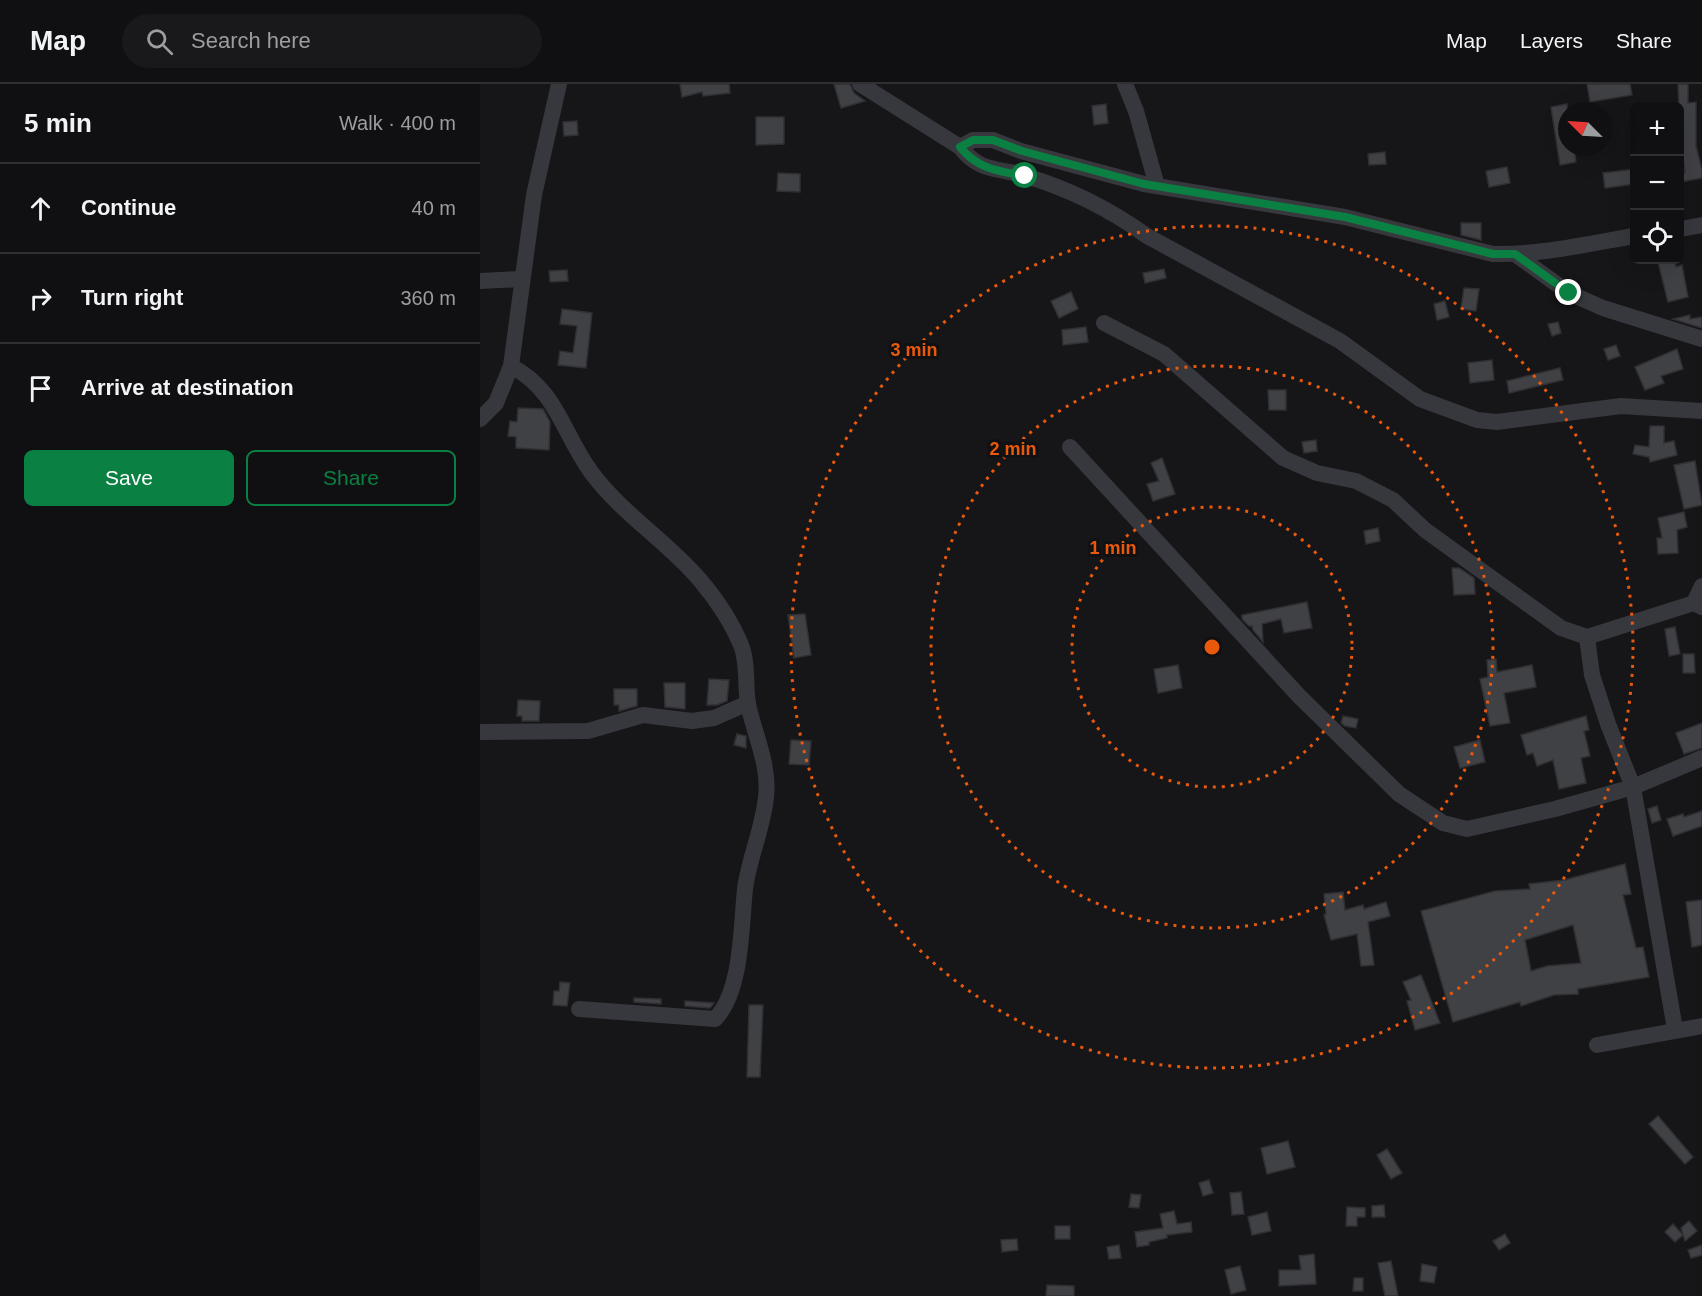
<!DOCTYPE html>
<html lang="en">
<head>
<meta charset="utf-8">
<style>
	:root { --surface:#101012; --page:#19191b; --text:#f1f3f6; --muted:#9c9d9f; --line:#303032; --accent:#0b8043 }
	body { margin:0; font-family:Helvetica,sans-serif; background:var(--page); color:var(--text) }
	.controls { position:absolute; right:18px; top:18px; display:grid; overflow:hidden; border-radius:9px; box-shadow:0 6px 24px #0002 }
	.controls button { width:54px; height:54px; display:grid; place-items:center; padding:0; border:0; border-bottom:2px solid var(--line); background:var(--surface); color:var(--text); font:30px sans-serif }
	.compass { position:absolute; left:1078px; top:18px; width:54px; height:54px; border-radius:50%; background:var(--surface); box-shadow:0 6px 24px #0002; rotate:294deg }
	.stop { position:absolute; width:18px; height:18px; margin:-14px; border:4px solid #0b8043; border-radius:50%; background:#fff }
	.stop.end { background:#0b8043; border-color:#fff; box-shadow:0 2px 6px #0008 }
	.list { margin:0; padding:0; list-style:none }
	h2 { display:flex; justify-content:space-between; align-items:center; height:78px; margin:0; padding:0 24px; font-size:26px }
	h2 small { font-size:20px; font-weight:400; color:var(--muted) }
	.list li { display:grid; grid-template-columns:39px 1fr auto; gap:18px; align-items:center; box-sizing:border-box; height:90px; padding:0 24px; border-top:2px solid var(--line) }
	.list b { display:block; font-size:22px; white-space:nowrap }
	.list em { font-size:20px; font-style:normal; color:var(--muted) }
	.actions { display:flex; gap:12px; padding:18px 24px }
	.actions a { flex:1; padding:14px 0; border:2px solid var(--accent); border-radius:9px; text-align:center; font-size:21px; color:var(--accent) }
	.actions .main { background:var(--accent); color:#fff }
	.icon { flex:none; width:33px; height:33px; fill:none; stroke:currentColor; stroke-width:2; stroke-linecap:round; stroke-linejoin:round }
	.map { position:relative; flex:none; width:1222px; height:1212px; overflow:hidden }
	header { display:flex; align-items:center; gap:36px; box-sizing:border-box; height:84px; padding:0 30px; background:var(--surface); border-bottom:2px solid var(--line) }
	header strong { font-size:28px }
	nav { display:flex; gap:33px; margin-inline-start:auto; font-size:21px }
	.search { width:420px; height:54px; background:var(--page); display:flex; align-items:center; gap:15px; box-sizing:border-box; padding:0 21px; border-radius:33px; color:var(--muted); font-size:22px }
	main { display:flex }
	aside { flex:1; background:var(--surface) }
	.map>svg:first-child { display:block }
	.building { fill:#404145; stroke:#303034; stroke-width:1.5; fill-rule:evenodd }
	.lines { fill:none; stroke-linecap:round; stroke-linejoin:round }
	.minor { stroke:#37383d; stroke-width:16 }
	.route { stroke:#0b8043; stroke-width:8 }
	.ring { fill:none; stroke:#e8590c; stroke-width:3; stroke-dasharray:3 6 }
	.centre { fill:#e8590c; stroke:#111113; stroke-width:3 }
	.ring-label { font-size:18px; text-anchor:middle; font-weight:bold; fill:#e8590c; stroke:#111113; stroke-width:6; stroke-linejoin:round; paint-order:stroke }
</style>
</head>
<body>
<header>
<strong>Map</strong>
<div class="search"><svg class="icon" aria-label="search" viewBox="0 0 24 24"><circle cx="10" cy="10" r="6"/><path d="M15 15l6 6"/></svg>Search here</div>
<nav><a>Map</a><a>Layers</a><a>Share</a></nav>
</header>
<main>
<aside>
<h2>5 min<small>Walk · 400 m</small></h2>
<ul class="list">
<li><svg class="icon" aria-label="ahead" viewBox="0 0 24 24"><path d="M12 20V5M6 11l6-6 6 6"/></svg><div><b>Continue</b></div><em>40 m</em></li>
<li><svg class="icon" aria-label="right" viewBox="0 0 24 24"><path d="M7 20v-9h11M14 6l5 5-5 5"/></svg><div><b>Turn right</b></div><em>360 m</em></li>
<li><svg class="icon" aria-label="arrive" viewBox="0 0 24 24"><path d="M6 21V4h12l-3 4 3 4H6"/></svg><div><b>Arrive at destination</b></div></li>
</ul>
<div class="actions"><a class="main">Save</a><a>Share</a></div>
</aside>
<div class="map">
<svg width="1222" height="1212" viewBox="0 0 1222 1212">
	<rect width="100%" height="100%" fill="#161618"/>
	<g class="building">
		<path d="M200 0H249L250 9 223 12 222 8 202 13Z"/>
		<path d="M354 0H370L374 9 385 17 361 24Z"/>
		<path d="M1107 0H1150L1152 11 1110 18Z"/>
		<path d="M1198 0H1208V19L1216 18V62L1222 86V94L1200 98V88H1205L1200 58Z"/>
		<path d="M626 20 628 39 614 41 612 22Z"/>
		<path d="M1087 20V63H1094L1096 78 1080 81 1071 23Z"/>
		<path d="M276 33H304V60L276 61Z"/>
		<path d="M97 37 98 51 84 52 83 38Z"/>
		<path d="M905 68 906 80 889 81 888 70Z"/>
		<path d="M1027 83 1030 99 1009 103 1006 87Z"/>
		<path d="M1155 85V100L1125 104 1123 89Z"/>
		<path d="M298 89 320 90V108L297 107Z"/>
		<path d="M981 139H1001V156L981 151Z"/>
		<path d="M1194 176 1196 183 1202 181 1208 213 1188 218 1178 178Z"/>
		<path d="M684 185 686 194 665 199 663 189Z"/>
		<path d="M87 186 88 197 70 198 69 187Z"/>
		<path d="M984 204 999 205 996 227 981 225Z"/>
		<path d="M591 208 598 225 579 234 571 217Z"/>
		<path d="M965 217 969 233 957 236 954 220Z"/>
		<path d="M82 225 112 229 106 284 78 281 80 267 93 269 97 242 80 240Z"/>
		<path d="M1210 231V235L1222 233V244L1193 235Z"/>
		<path d="M1078 238 1081 249 1072 252 1068 240Z"/>
		<path d="M606 243 608 258 583 261 582 246Z"/>
		<path d="M1136 261 1140 272 1128 276 1124 265Z"/>
		<path d="M1197 265 1203 285 1181 292 1184 299 1165 306 1155 283Z"/>
		<path d="M1012 276 1014 296 990 299 988 279Z"/>
		<path d="M1080 284 1083 296 1029 309 1027 297Z"/>
		<path d="M788 306H806V326H789Z"/>
		<path d="M38 324 63 325 70 338 69 366 36 364V353L28 352 30 337 37 338Z"/>
		<path d="M1170 342H1184V359L1194 357 1197 371 1170 378 1169 373 1153 370 1155 361 1169 363Z"/>
		<path d="M836 356 837 367 824 369 822 358Z"/>
		<path d="M682 374 695 410 673 417 667 400 679 397 671 379Z"/>
		<path d="M1215 377 1222 421 1204 425 1194 381Z"/>
		<path d="M1204 428 1207 443 1197 446 1198 469 1178 470 1177 454H1182L1178 434Z"/>
		<path d="M898 444 900 457 886 460 884 447Z"/>
		<path d="M972 484H979L994 494 995 510 974 511Z"/>
		<path d="M827 518 832 544 804 549 801 535 782 540 783 558 773 546 772 542H769L762 535V531Z"/>
		<path d="M325 530 331 571 314 574 308 531Z"/>
		<path d="M1195 543 1200 570 1189 572 1185 545Z"/>
		<path d="M1203 570H1214L1215 589H1203Z"/>
		<path d="M1016 575 1017 588 1052 581 1056 603 1024 609 1030 639 1010 642 1000 595 1008 593 1007 576Z"/>
		<path d="M698 581 702 604 678 609 674 585Z"/>
		<path d="M229 595 249 596 247 617 237 621H227Z"/>
		<path d="M184 599H205V625L185 623Z"/>
		<path d="M134 605H157V622L139 627V621H134Z"/>
		<path d="M38 616 60 617 59 637H42V632H37Z"/>
		<path d="M863 632 878 635 876 644 865 642 861 639Z"/>
		<path d="M1106 632 1109 646 1104 647 1110 672 1101 674 1106 699 1079 705 1073 676 1057 682 1053 669 1047 671 1041 651Z"/>
		<path d="M1222 639V664L1204 670 1196 649Z"/>
		<path d="M257 650 266 652V664L254 661Z"/>
		<path d="M311 656 331 657 329 681 309 680Z"/>
		<path d="M1000 656 1005 678 980 684 974 663Z"/>
		<path d="M1177 722 1181 736 1172 739 1168 725Z"/>
		<path d="M1222 727V742L1193 752 1187 735 1203 730 1204 733Z"/>
		<path d="M1145 780 1151 810 1143 811 1156 864 1163 863 1169 893 1098 905V910L1074 911 1041 922 1040 918 973 938 941 827 1015 807 1050 805 1049 800 1084 796ZM1093 841 1101 879 1067 882 1051 887 1045 856Z"/>
		<path d="M863 808 865 826 883 821 884 825 906 818 910 832 888 838 894 881 881 882 877 850 851 856 844 831 846 830 844 810Z"/>
		<path d="M1222 816V861L1212 863 1206 818Z"/>
		<path d="M941 891 960 939 935 946 927 917 931 916 923 898Z"/>
		<path d="M80 898 90 899 87 922 73 921 74 907H79Z"/>
		<path d="M154 914 181 915V920L154 918Z"/>
		<path d="M205 917 234 919 230 924 205 922Z"/>
		<path d="M269 921H283L280 993H267Z"/>
		<path d="M1178 1032 1213 1073 1205 1080 1169 1040Z"/>
		<path d="M808 1057 815 1083 787 1090 781 1064Z"/>
		<path d="M907 1065 922 1089 911 1095 897 1071Z"/>
		<path d="M729 1096 733 1109 723 1112 719 1099Z"/>
		<path d="M761 1108 764 1130 752 1131 750 1109Z"/>
		<path d="M651 1110 661 1111 659 1124 649 1123Z"/>
		<path d="M904 1121 905 1133H892V1122Z"/>
		<path d="M867 1123 885 1124V1133H877V1142H866Z"/>
		<path d="M694 1127 697 1140 711 1138 712 1148 687 1151V1154L669 1158V1161L657 1163 655 1148 683 1144 680 1130Z"/>
		<path d="M787 1128 791 1147 772 1151 768 1133Z"/>
		<path d="M1209 1137 1217 1147 1205 1157 1201 1144Z"/>
		<path d="M1193 1140 1203 1151 1195 1158 1185 1148Z"/>
		<rect x="575" y="1142" width="15" height="13"/>
		<path d="M1025 1150 1030 1159 1019 1166 1013 1157Z"/>
		<path d="M537 1155 538 1166 522 1168 521 1156Z"/>
		<path d="M639 1161 641 1174 629 1175 627 1163Z"/>
		<path d="M1222 1161V1171L1211 1174 1208 1166Z"/>
		<path d="M834 1170 836 1200 799 1202V1186H821L819 1172Z"/>
		<path d="M911 1177 918 1212H905L898 1179Z"/>
		<path d="M942 1180 957 1183 954 1199 940 1197Z"/>
		<path d="M760 1182 766 1206 751 1210 745 1186Z"/>
		<path d="M874 1194H883V1207H873Z"/>
		<path d="M567 1201 594 1202V1212H566Z"/>
	</g>
	<g class="lines">
		<g class="minor">
			<path d="M380 0 480 63C500 89 518 83 546 92 589 105 631 126 667 152L860 257 940 315 997 336 1017 338 1141 322 1222 327"/>
			<path d="M645 0 656 27 677 102"/>
			<path d="M480 63 493 56H513L541 67 664 100 865 133 1013 170C1061 171 1108 160 1154 152"/>
			<path d="M1200 145 1222 141"/>
			<path d="M1035 170 1089 209 1123 224 1222 255"/>
			<path d="M0 197 41 195"/>
			<path d="M624 239 684 270 803 374 837 389 876 397 913 416 945 446 1081 544 1107 553 1214 519 1222 523"/>
			<path d="M31 282C77 306 82 348 111 388 142 430 187 457 220 496 236 515 252 539 261 561 268 578 265 601 268 620 274 649 290 682 286 713 283 744 269 774 265 805 261 843 262 908 235 935L99 925"/>
			<path d="M0 335 16 319 31 282 54 111 79 0"/>
			<path d="M590 363 819 612 919 710 963 739 987 745 1075 725 1153 703 1222 674"/>
			<path d="M1214 519 1222 502"/>
			<path d="M1107 553 1112 591 1128 640 1153 703 1195 945"/>
			<path d="M0 648 108 647 163 631 212 637 234 634 268 619"/>
			<path d="M1117 961 1222 942"/>
		</g>
	</g>
	<g class="lines">
		<path class="route" d="M545 92C519 87 497 85 480 63L493 56H513L542 67 664 100 865 133 1013 170H1035L1089 209"/>
	</g>
	<g class="ring">
		<circle cx="732" cy="563" r="140"/>
		<circle cx="732" cy="563" r="281"/>
		<circle cx="732" cy="563" r="421"/>
	</g>
	<circle cx="732" cy="563" r="9" class="centre"/>
	<g class="ring-label">
		<text x="434" y="272">3 min</text>
		<text x="533" y="371">2 min</text>
		<text x="633" y="470">1 min</text>
	</g>
</svg>
<div class="controls">
<button>+</button>
<button>−</button>
<button><svg class="icon" aria-label="locate" viewBox="0 0 24 24"><circle cx="12" cy="12" r="6"/><path d="M12 2v4M12 18v4M2 12h4M18 12h4"/></svg></button>
</div>
<svg class="compass" viewBox="-18 -18 36 36"><path d="M0-13l5 13h-10z" fill="#e53935"/><path d="M0 13l5-13h-10z" fill="#9c9d9f"/></svg>
<div class="stop" style="left:545px;top:92px"></div>
<div class="stop end" style="left:1089px;top:209px"></div>
</div>
</main>
</body>
</html>
